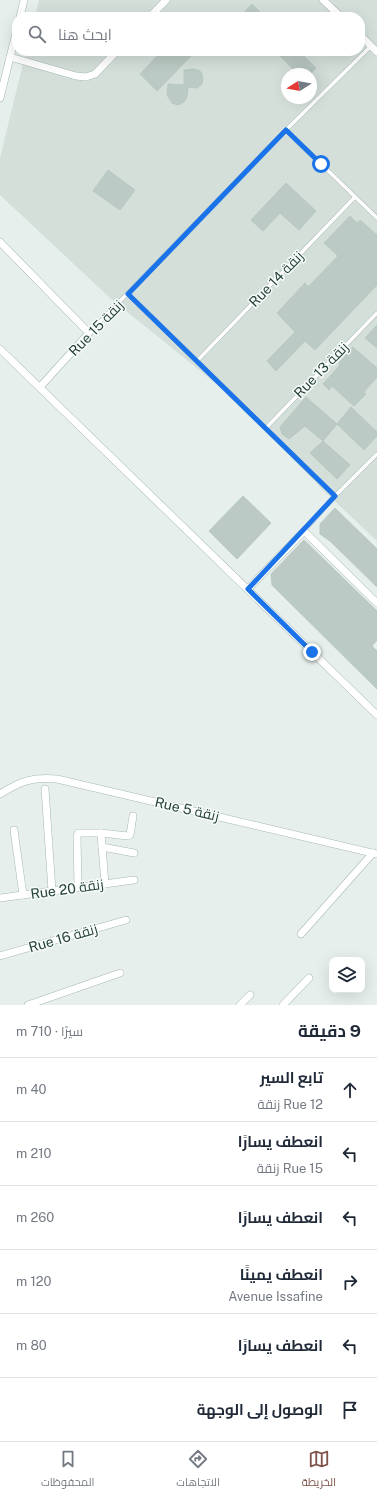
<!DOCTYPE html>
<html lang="ar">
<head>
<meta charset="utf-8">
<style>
	:root { --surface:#fff; --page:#f6f6f7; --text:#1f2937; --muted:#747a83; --line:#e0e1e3; --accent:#7f5249 }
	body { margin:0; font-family:"Public Sans",Cairo,sans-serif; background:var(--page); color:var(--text); direction:rtl }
	.controls { position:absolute; right:12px; bottom:12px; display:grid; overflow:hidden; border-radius:8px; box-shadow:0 4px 16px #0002 }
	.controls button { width:36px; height:36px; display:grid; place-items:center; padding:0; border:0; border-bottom:1px solid var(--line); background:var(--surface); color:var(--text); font:20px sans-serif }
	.compass { position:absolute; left:281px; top:68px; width:36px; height:36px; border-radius:50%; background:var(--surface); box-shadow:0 4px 16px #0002; rotate:259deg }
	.stop { position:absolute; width:12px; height:12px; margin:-9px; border:3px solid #1a73e8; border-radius:50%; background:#fff }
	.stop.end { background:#1a73e8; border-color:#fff; box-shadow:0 1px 4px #0008 }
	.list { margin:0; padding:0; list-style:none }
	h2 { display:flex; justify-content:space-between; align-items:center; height:52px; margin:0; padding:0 16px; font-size:17px }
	h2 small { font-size:13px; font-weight:400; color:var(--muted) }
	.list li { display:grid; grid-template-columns:26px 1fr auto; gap:12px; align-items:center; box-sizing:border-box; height:64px; padding:0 16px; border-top:1px solid var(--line) }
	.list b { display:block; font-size:15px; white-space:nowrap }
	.list p { margin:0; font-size:13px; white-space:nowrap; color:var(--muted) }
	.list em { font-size:13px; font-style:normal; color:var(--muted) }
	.icon { flex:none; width:22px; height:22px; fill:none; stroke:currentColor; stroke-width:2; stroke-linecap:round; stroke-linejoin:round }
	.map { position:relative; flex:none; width:377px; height:1005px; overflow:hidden; direction:ltr }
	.search { position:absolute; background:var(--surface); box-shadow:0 4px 16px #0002; left:12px; right:12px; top:12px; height:44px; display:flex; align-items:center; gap:10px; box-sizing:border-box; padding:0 14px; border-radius:16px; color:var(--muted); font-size:15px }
	.sheet { height:436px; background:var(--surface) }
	nav { display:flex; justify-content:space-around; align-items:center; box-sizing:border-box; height:56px; border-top:1px solid var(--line); background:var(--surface); font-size:11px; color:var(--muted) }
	nav a { display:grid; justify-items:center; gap:2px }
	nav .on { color:var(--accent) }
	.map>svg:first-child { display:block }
	.built { fill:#d4dfda; fill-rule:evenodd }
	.building { fill:#bbcac4; stroke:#b8c9c2 }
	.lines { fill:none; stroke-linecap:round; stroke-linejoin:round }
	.service-casing { stroke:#a8b8b2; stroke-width:4.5 }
	.minor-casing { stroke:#a8b8b2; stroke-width:8 }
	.service { stroke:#fff; stroke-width:3.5 }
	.minor { stroke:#fff; stroke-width:7 }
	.route { stroke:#1a73e8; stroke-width:5 }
	.labels { text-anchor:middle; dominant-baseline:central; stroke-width:3; stroke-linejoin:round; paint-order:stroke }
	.street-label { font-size:14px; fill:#24423a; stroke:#f7fbf9 }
</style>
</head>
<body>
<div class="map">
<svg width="377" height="1005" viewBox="0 0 377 1005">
	<rect width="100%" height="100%" fill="#e6efeb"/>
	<path class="built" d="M39 0H377V541L326 493 230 395 110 298 0 195V158L26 51H360V17H35ZM287 74H311V98H287Z"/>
	<g class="building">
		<path d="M252 4 265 17H240Z"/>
		<path d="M162 51H196L157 91 140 74Z"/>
		<path d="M275 51H299L316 68 310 74H298Z"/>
		<path d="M194 69 200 71 202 74 203 80 202 84 197 88 188 87 187 97 184 102 178 105 172 103 167 95 168 84 184 85V70Z"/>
		<path d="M108 170 135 190 120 210 93 191Z"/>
		<path d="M286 183 316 211 299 230 280 213 263 231 251 220Z"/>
		<path d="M350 216 357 223 360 220 377 235V285L315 350 305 341 276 371 267 361 295 332 277 313 305 283 308 287 338 256 324 243Z"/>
		<path d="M377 325V348L365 338Z"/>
		<path d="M353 347 377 368V377L364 392 366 394 354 406 332 386 329 390 323 384 340 365 339 363Z"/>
		<path d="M306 397 337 424 323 441 305 426 289 439 282 434 280 427Z"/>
		<path d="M351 407 377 432V436L364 450 337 424Z"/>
		<path d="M323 441 350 465 337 479 310 453Z"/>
		<path d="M243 496 271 523 237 559 209 531Z"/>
		<path d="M335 508 377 549V587L330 541 320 534V524Z"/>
		<path d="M304 540 377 611V640L372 646 377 651V689L272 585 271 574Z"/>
	</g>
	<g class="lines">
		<g class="service-casing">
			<g id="service">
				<path d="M286 130 377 218"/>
				<path d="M128 294 335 496"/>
				<path d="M89 333 286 130 371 46"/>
				<path d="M197 361 355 197"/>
				<path d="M266 428 377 313"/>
				<path d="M304 531 335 496 377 454"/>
			</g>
		</g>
		<g class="minor-casing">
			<g id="minor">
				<path d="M323 0 341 17"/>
				<path d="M20 17 24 0"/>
				<path d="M150 17 166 0"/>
				<path d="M360 35 377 52"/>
				<path d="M10 57 76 76 86 77 95 74 117 51"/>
				<path d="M0 98 17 29"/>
				<path d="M0 242 89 333 40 387"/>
				<path d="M0 349 377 715"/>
				<path d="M248 589 304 531 377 603"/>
				<path d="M45 789 52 891"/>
				<path d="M0 794C21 781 32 777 57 779L377 854"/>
				<path d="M14 830 23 895"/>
				<path d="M101 833 105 884"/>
				<path d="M102 847 134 853"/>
				<path d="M78 887 77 836 78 833H101L128 836 130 835 133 816"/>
				<path d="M0 898 134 880"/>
				<path d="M301 934 373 853"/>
				<path d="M0 956 126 920"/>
				<path d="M28 1005 120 973"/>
				<path d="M240 1005 250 995"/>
				<path d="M283 1005 309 978"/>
			</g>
		</g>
		<use href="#service" class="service"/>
		<use href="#minor" class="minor"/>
	</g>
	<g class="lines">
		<path class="route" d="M312 652 248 589 335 496 128 294 286 130 321 164"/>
	</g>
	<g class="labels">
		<g class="street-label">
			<text transform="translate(276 279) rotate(-46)">Rue 14 زنقة</text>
			<text transform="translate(96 328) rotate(-46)">Rue 15 زنقة</text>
			<text transform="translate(321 370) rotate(-46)">Rue 13 زنقة</text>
			<text transform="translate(187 809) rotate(13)">Rue 5 زنقة</text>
			<text transform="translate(67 889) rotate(-8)">Rue 20 زنقة</text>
			<text transform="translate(63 938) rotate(-16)">Rue 16 زنقة</text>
		</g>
	</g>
</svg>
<div class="controls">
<button><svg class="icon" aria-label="layers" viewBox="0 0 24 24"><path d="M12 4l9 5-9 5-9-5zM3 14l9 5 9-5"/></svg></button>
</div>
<svg class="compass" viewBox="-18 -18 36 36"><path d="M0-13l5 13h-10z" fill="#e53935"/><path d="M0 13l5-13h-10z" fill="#747a83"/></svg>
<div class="stop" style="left:321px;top:164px"></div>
<div class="stop end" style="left:312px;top:652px"></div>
<div class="search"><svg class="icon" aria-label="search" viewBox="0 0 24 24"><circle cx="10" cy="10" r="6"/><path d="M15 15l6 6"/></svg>ابحث هنا</div>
</div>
<section class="sheet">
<h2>9 دقيقة<small>سيرًا · 710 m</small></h2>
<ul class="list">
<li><svg class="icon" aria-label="ahead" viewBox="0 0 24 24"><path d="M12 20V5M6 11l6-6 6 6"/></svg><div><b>تابع السير</b><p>Rue 12 زنقة</p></div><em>40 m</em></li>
<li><svg class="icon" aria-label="left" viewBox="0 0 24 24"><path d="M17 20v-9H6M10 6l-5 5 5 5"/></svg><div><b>انعطف يسارًا</b><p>Rue 15 زنقة</p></div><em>210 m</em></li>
<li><svg class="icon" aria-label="left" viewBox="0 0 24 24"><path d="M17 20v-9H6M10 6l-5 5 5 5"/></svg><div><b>انعطف يسارًا</b></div><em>260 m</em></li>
<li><svg class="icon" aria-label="right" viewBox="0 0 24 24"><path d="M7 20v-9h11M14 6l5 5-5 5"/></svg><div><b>انعطف يمينًا</b><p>Avenue Issafine</p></div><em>120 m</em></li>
<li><svg class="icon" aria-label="left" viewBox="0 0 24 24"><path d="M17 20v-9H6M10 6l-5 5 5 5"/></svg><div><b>انعطف يسارًا</b></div><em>80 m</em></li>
<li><svg class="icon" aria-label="arrive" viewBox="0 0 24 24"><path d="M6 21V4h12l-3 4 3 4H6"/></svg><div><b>الوصول إلى الوجهة</b></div></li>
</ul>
</section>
<nav>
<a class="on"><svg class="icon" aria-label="map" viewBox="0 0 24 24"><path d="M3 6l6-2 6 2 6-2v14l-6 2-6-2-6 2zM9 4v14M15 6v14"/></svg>الخريطة</a>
<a><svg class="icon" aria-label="directions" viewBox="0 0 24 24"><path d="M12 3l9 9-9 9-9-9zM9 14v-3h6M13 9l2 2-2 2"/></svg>الاتجاهات</a>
<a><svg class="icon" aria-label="saved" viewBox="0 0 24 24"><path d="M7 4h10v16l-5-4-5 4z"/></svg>المحفوظات</a>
</nav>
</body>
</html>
